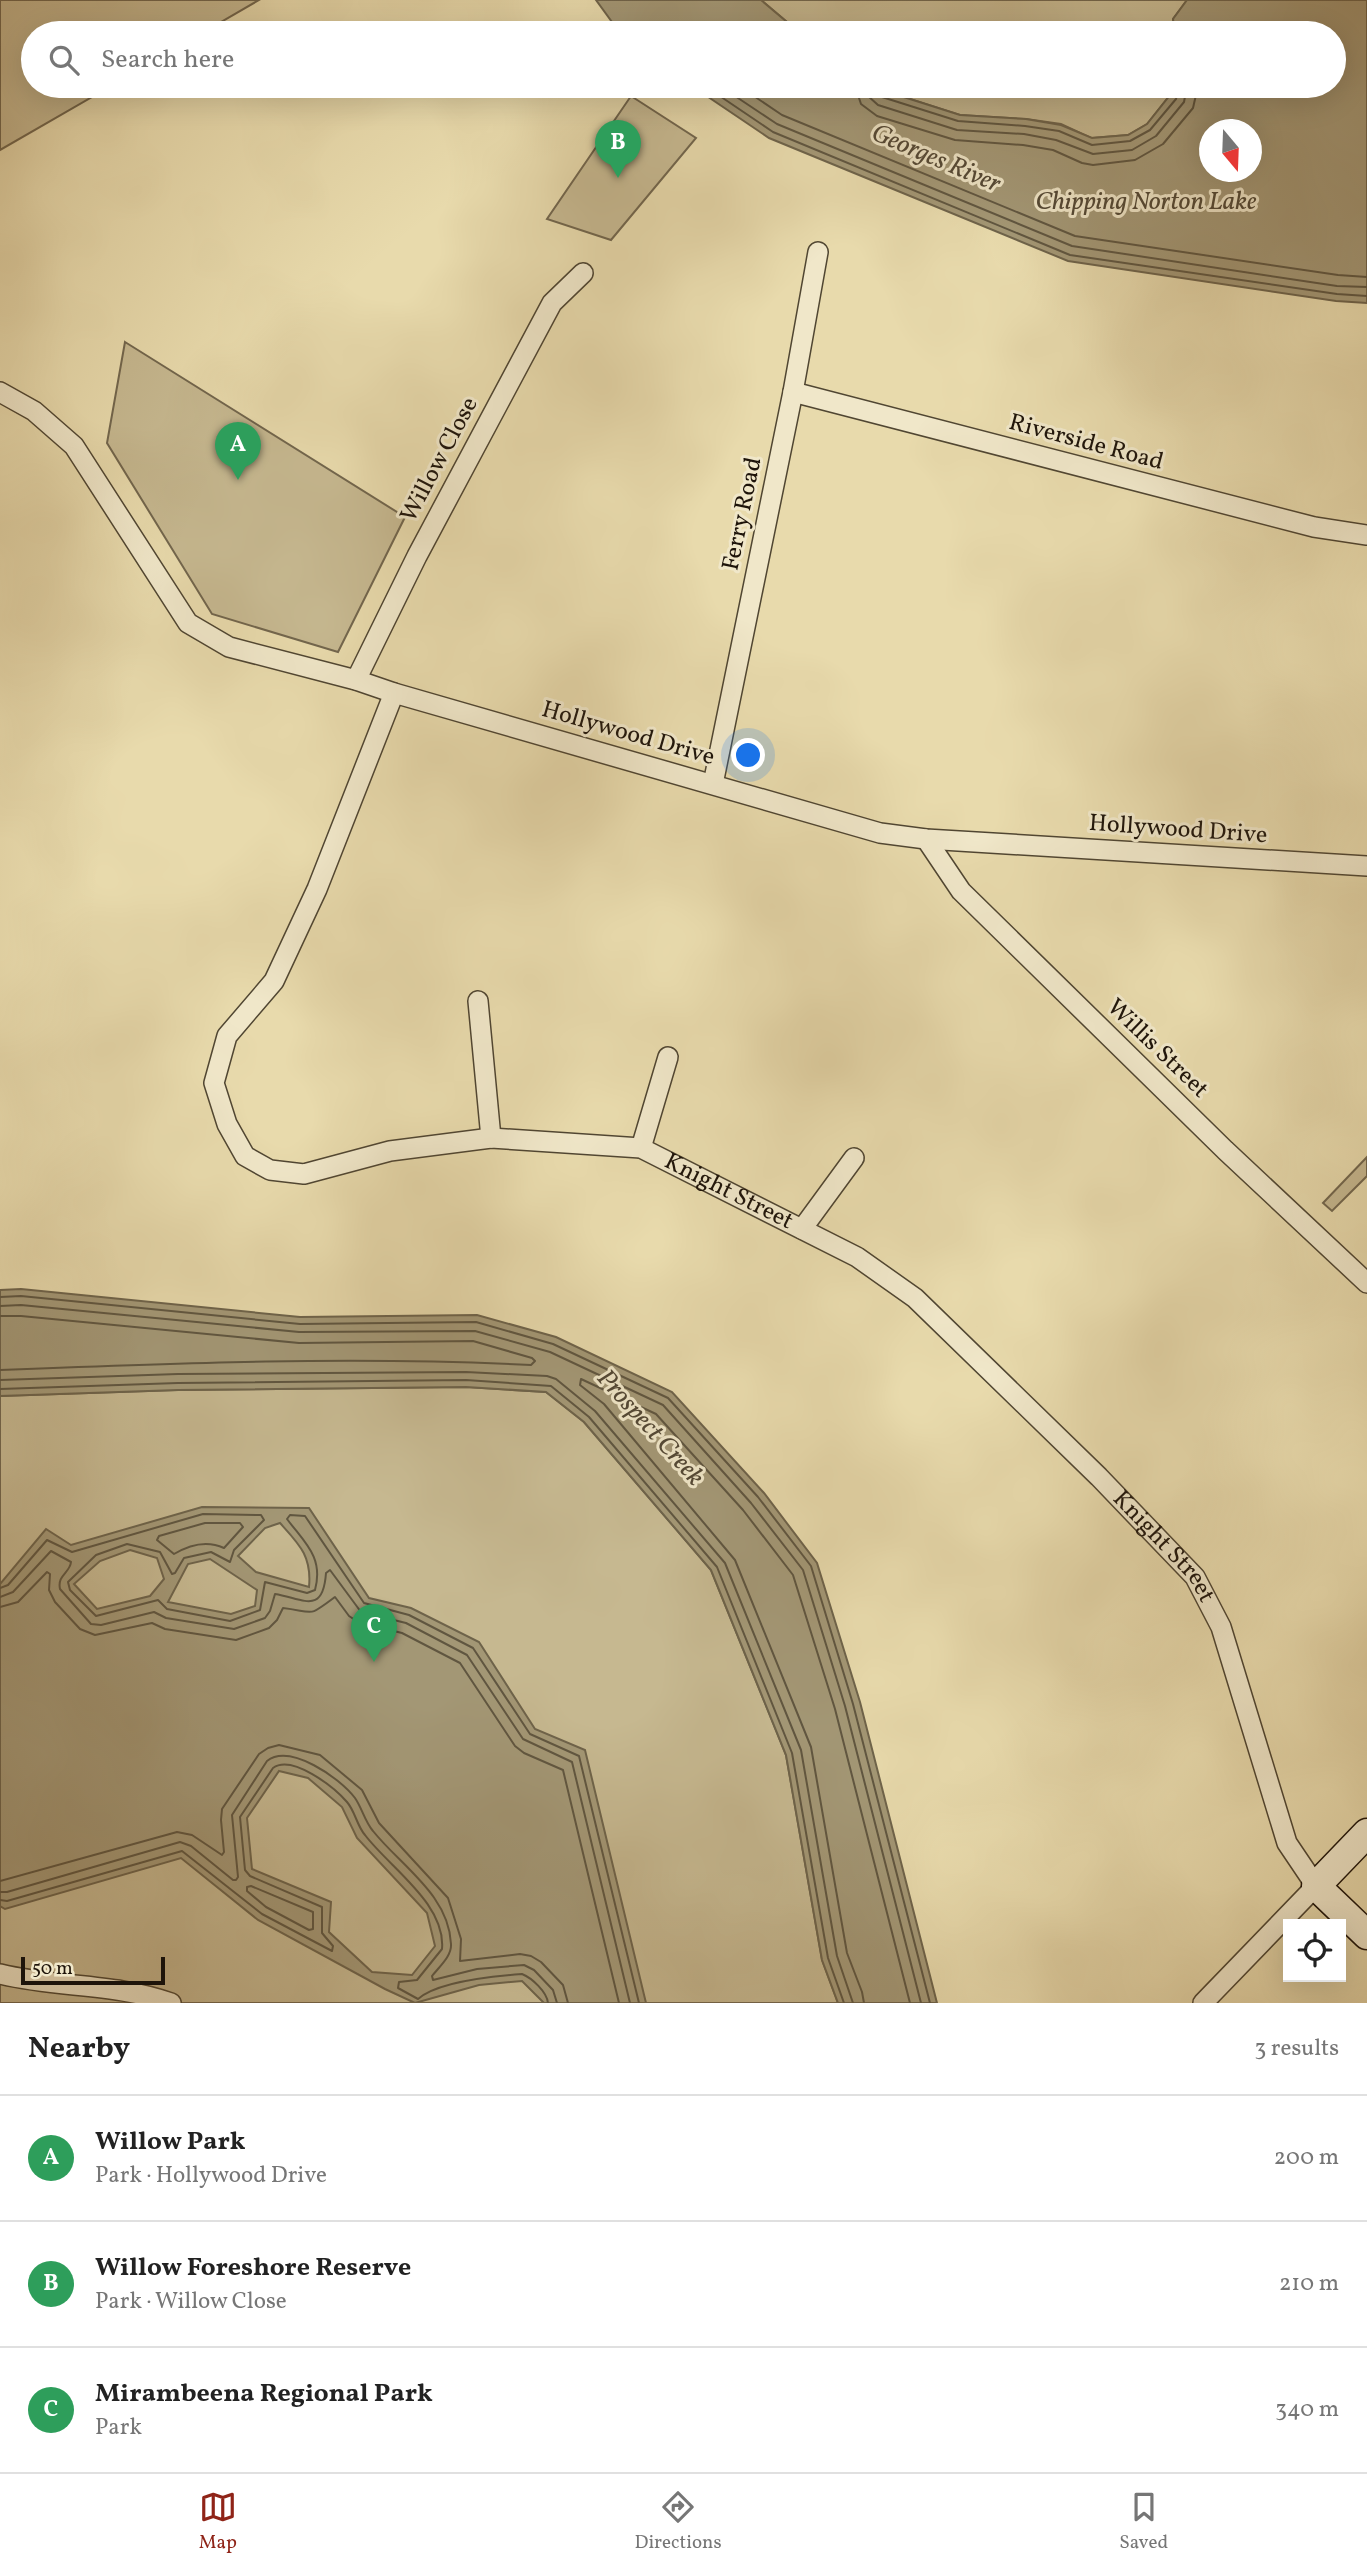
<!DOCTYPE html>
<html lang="en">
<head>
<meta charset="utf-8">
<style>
	:root { --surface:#fff; --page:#f6f6f6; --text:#222; --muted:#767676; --line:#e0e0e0; --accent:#8f2418 }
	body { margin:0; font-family:Vollkorn,serif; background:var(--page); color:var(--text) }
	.controls { position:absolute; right:21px; bottom:21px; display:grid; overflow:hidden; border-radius:0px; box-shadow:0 7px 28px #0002 }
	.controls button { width:63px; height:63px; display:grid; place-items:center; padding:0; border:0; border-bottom:2px solid var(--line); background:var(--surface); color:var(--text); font:35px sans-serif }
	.compass { position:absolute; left:1199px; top:119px; width:63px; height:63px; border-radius:50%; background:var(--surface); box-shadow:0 7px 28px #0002; rotate:161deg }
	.scale { position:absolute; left:21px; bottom:18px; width:144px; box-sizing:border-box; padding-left:7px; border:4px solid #1e140a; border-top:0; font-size:19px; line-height:24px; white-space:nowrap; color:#1e140a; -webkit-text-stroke:5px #f0e7c9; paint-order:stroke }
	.you { position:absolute; left:749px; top:756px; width:24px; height:24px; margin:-18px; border:5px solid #fff; border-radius:50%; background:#1a73e8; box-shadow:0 0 0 10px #1a73e833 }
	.badge { display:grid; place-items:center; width:46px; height:46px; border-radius:50%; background:var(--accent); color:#fff; font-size:23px; font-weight:700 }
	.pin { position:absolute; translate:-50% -58px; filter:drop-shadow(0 2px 4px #0008) }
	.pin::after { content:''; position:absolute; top:37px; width:24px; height:21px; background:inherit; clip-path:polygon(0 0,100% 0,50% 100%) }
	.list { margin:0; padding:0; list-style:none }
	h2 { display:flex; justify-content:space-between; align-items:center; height:91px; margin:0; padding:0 28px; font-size:30px }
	h2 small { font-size:23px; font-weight:400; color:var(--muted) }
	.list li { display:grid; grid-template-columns:46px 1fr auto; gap:21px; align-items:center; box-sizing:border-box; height:126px; padding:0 28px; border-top:2px solid var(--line) }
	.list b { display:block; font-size:26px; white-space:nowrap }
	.list p { margin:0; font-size:23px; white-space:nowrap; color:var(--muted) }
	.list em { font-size:23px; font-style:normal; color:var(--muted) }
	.icon { flex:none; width:38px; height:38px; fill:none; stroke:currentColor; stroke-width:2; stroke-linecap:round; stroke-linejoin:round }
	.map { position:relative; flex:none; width:1367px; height:2003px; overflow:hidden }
	.search { position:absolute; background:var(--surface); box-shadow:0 7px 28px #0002; left:21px; right:21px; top:21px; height:77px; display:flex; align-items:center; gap:18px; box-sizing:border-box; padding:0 24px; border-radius:38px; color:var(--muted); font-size:26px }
	.sheet { height:469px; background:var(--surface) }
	nav { display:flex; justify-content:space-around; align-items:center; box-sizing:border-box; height:98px; border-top:2px solid var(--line); background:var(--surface); font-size:19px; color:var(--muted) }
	nav a { display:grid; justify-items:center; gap:4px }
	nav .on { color:var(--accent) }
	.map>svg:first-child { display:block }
	.green { fill:#c6b890; stroke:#72664d; stroke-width:2 }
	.water { fill:#a39775; stroke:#6e634a; stroke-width:2; fill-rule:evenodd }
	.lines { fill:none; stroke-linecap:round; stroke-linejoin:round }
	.shore { stroke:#605640; stroke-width:2 }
	.street-casing { stroke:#504632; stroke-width:22 }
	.secondary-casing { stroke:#1e140a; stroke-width:31 }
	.street { stroke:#f0e7c9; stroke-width:19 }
	.secondary { stroke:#f0e7c9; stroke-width:28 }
	.labels { text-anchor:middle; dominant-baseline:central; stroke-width:6; stroke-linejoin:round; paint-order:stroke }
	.street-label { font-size:24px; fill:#1e140a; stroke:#f0e7c9 }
	.water-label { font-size:26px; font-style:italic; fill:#534835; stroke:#f0e7c9 }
</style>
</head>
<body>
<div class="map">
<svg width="1367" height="2003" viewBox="0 0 1367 2003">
	<rect width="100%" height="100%" fill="#e8daac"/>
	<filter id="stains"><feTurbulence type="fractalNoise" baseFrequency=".00286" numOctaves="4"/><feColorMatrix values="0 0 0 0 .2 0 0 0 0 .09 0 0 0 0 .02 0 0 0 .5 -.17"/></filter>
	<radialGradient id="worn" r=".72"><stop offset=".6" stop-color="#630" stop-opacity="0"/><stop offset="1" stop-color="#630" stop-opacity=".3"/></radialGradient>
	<g class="green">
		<path d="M0 0H259L202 33H33V86H111L0 150Z"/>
		<path d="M761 0H1187L1173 19 1175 33H800Z"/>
		<path d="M878 86H1172L1170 95 1147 124 1128 135 1091 138 1061 124 1026 119 960 115 885 91Z"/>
		<path d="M631 96 696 138 611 240 547 219Z"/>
		<path d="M125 342 405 517 338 652 212 614 107 443Z"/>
		<path d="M1367 1157V1176L1332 1211 1323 1203Z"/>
		<path d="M466 1387 546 1392 584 1422 711 1570 786 1755 822 1960 838 2003H0V1396L178 1390Z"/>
	</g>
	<g class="water">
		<path d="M596 0H761L800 33H620Z"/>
		<path d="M1187 0H1367V303L1336 301 1068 261 769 138 692 86H878L885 91 960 115 1026 119 1061 125 1092 138 1128 135 1147 124 1170 95 1172 86H1334V33H1175L1173 19ZM1210 130H1252V172H1210Z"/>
		<path d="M21 1289 300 1317 477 1315 556 1337 672 1392 764 1493 817 1563 860 1702 937 2003H838L822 1960 786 1755 711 1570 584 1422 546 1392 466 1387 178 1390 0 1396V1290Z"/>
		<path d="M202 1507 309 1508 369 1598 411 1608 479 1642 535 1729 585 1750 646 2003H544L522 1981 479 1985 415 2003 385 1989 258 1920 181 1858 5 1909 0 1906V1584L46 1529 71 1545ZM280 1523C299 1544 312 1556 309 1587L256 1572 238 1556 265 1528ZM130 1550 157 1558 164 1579 150 1596 97 1609 74 1584 100 1561ZM210 1559 257 1590 255 1606 231 1614 168 1602 188 1564ZM279 1771 308 1778 342 1807 357 1838 427 1913 435 1946 412 1975 372 1972 329 1932 331 1902 252 1869 247 1818Z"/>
	</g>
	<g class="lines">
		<g class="shore">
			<path d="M705 86 773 132 1070 255 1337 294 1367 296"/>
			<path d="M720 86 777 124 1072 246 1337 286 1367 287"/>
			<path d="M739 86 782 115 1075 236 1338 275 1367 277"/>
			<path d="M855 86 861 104 877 116 955 140 1023 145 1053 150 1082 163 1093 165 1135 160 1163 144 1193 108 1198 86"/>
			<path d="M866 86 868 96 878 105 957 130 1024 134 1056 140 1093 154 1132 150 1156 136 1184 102 1187 86"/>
			<path d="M875 86 876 92 882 97 958 121 1025 126 1059 131 1092 145 1130 141 1150 130 1176 99 1179 86"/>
			<path d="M0 1297 21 1296 300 1324 476 1322 553 1344 668 1398 758 1497 811 1566 853 1704 930 2003"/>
			<path d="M0 1306 21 1305 299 1332 475 1331 550 1352 663 1405 751 1503 803 1570 845 1706 921 2003"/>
			<path d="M0 1316H21L299 1343 473 1341 532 1358 535 1361 531 1365C356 1356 176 1363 0 1370"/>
			<path d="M0 1380 178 1374 466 1372 547 1376 556 1379 595 1411 725 1563 801 1750 837 1956 853 2003"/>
			<path d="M0 1389 178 1383 466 1380 551 1386 589 1417 717 1567 792 1753 828 1958 844 2003"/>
			<path d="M205 1523H240L243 1527 224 1548C207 1540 189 1545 174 1554L157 1540 159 1536Z"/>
			<path d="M0 1588 8 1585 47 1540 72 1552 203 1514 261 1515 264 1520 234 1550 230 1562 211 1552 184 1558 175 1573 172 1574 160 1552 127 1544 96 1555 68 1582 70 1590 96 1616 158 1600 167 1609 230 1621 260 1610 265 1582 307 1593 315 1590C324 1557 304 1542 287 1519L290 1515 305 1516 364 1603 409 1615 473 1648 530 1734 579 1756 639 2003"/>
			<path d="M0 1597 13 1592 51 1551 71 1562C70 1573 57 1575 60 1589L91 1624 101 1625 154 1612 166 1618 234 1629 265 1618 270 1611 275 1594C304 1599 323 1615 326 1573L330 1570 361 1612 406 1623 467 1655 523 1739 572 1762 630 2003"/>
			<path d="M0 1607 18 1602 47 1572 50 1574 49 1590 55 1602 80 1629 95 1635 152 1623 165 1629 236 1640 269 1628 277 1620 283 1608C316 1612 307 1618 335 1597L349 1616 358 1622 402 1633 460 1663 515 1746 524 1753 563 1770 619 2003"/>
			<path d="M0 1881 177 1832 192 1835 222 1855 224 1852 221 1820 222 1809 259 1754 268 1748 279 1745 320 1755 362 1790 379 1823 448 1898 461 1939 460 1961 520 1954 531 1956 541 1962 563 1985 568 2003"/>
			<path d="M251 1886 313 1912V1929L309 1930 266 1907 247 1891V1887Z"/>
			<path d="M0 1892H7L180 1842 191 1846 233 1880H236L238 1877 232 1815 267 1761C290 1743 340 1778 355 1798 362 1808 365 1822 373 1831 401 1866 449 1895 451 1944 452 1956 439 1967 432 1976L433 1980 477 1969 524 1965 534 1970 553 1990 557 2003"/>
			<path d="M0 1900 7 1901 182 1851 262 1914 332 1951 333 1946 322 1933V1907L250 1876 245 1870 240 1817 273 1768C292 1754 334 1787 347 1802 355 1811 357 1826 365 1835 390 1868 446 1904 442 1949L417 1980 399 1982 398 1988 418 1999C438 1981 495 1976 522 1974 532 1978 547 1992 548 2003"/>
			<path d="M864 2003 862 1992 847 1953 811 1747 735 1560 604 1404 580 1385 581 1379 656 1414 743 1510 793 1575 835 1709 910 2003"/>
		</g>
		<g class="street-casing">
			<g id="street">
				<path d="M0 392 34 411 74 446 188 623 229 647 356 680 394 693 880 833 926 839 1367 866"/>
				<path d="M793 392 1314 527 1367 535"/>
				<path d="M356 680 417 556 552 303 583 273"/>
				<path id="s1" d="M394 693 317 889 274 981 227 1036 214 1083 227 1124 245 1156 270 1170 304 1174 390 1151 491 1138 641 1148 857 1257 915 1298 1099 1477 1195 1577 1221 1627 1287 1843 1316 1886 1203 2003"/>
				<path d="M713 784 793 392 818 252"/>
				<path d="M926 839 961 891 1225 1150 1367 1283"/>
				<path d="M478 1001 491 1138"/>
				<path d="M641 1148 668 1057"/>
				<path d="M802 1229 854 1158"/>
				<path d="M0 1974C56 1988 116 1983 171 2003"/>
			</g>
		</g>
		<g class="secondary-casing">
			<path id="secondary" d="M1367 1833 1316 1886 1367 1935"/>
		</g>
		<use href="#street" class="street"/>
		<use href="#secondary" class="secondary"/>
	</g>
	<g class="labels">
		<g class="street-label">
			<text transform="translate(1086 443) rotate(15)">Riverside Road</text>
			<text transform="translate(440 460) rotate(-62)">Willow Close</text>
			<text transform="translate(743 514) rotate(-78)">Ferry Road</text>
			<text transform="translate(628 734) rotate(16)">Hollywood Drive</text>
			<text transform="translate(1178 830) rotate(4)">Hollywood Drive</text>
			<text transform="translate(1157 1049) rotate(44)">Willis Street</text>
			<text stroke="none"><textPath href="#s1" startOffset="1015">Knight Street</textPath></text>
			<text stroke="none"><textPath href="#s1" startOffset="1582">Knight Street</textPath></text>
		</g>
		<g class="water-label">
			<text transform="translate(936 159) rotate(23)">Georges River</text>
			<text x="1146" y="202">Chipping Norton Lake</text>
			<text transform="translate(650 1428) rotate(48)">Prospect Creek</text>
		</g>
	</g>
	<rect width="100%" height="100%" filter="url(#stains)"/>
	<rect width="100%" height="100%" fill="url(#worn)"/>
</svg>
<div class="controls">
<button><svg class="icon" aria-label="locate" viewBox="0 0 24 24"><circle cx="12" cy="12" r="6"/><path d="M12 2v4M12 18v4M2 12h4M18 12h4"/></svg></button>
</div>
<svg class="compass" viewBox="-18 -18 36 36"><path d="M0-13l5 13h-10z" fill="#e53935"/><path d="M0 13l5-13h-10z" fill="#767676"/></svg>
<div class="scale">50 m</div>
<div class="you"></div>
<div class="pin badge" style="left:238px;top:480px;background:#2e9e5b">A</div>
<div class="pin badge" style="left:618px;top:178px;background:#2e9e5b">B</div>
<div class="pin badge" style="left:374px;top:1662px;background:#2e9e5b">C</div>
<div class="search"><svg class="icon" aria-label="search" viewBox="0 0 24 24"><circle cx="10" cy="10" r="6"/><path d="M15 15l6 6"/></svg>Search here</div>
</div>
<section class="sheet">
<h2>Nearby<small>3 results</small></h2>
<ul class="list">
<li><span class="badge" style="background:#2e9e5b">A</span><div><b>Willow Park</b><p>Park · Hollywood Drive</p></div><em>200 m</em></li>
<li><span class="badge" style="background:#2e9e5b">B</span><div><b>Willow Foreshore Reserve</b><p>Park · Willow Close</p></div><em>210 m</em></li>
<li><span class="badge" style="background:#2e9e5b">C</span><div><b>Mirambeena Regional Park</b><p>Park</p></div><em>340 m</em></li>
</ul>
</section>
<nav>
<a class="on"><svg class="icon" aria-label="map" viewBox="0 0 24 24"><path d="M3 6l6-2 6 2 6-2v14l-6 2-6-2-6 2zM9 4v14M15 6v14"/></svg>Map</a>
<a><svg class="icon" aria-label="directions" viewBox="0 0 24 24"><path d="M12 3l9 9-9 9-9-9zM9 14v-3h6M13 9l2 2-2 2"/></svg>Directions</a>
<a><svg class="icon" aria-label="saved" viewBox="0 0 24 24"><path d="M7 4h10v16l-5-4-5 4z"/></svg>Saved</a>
</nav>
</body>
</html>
